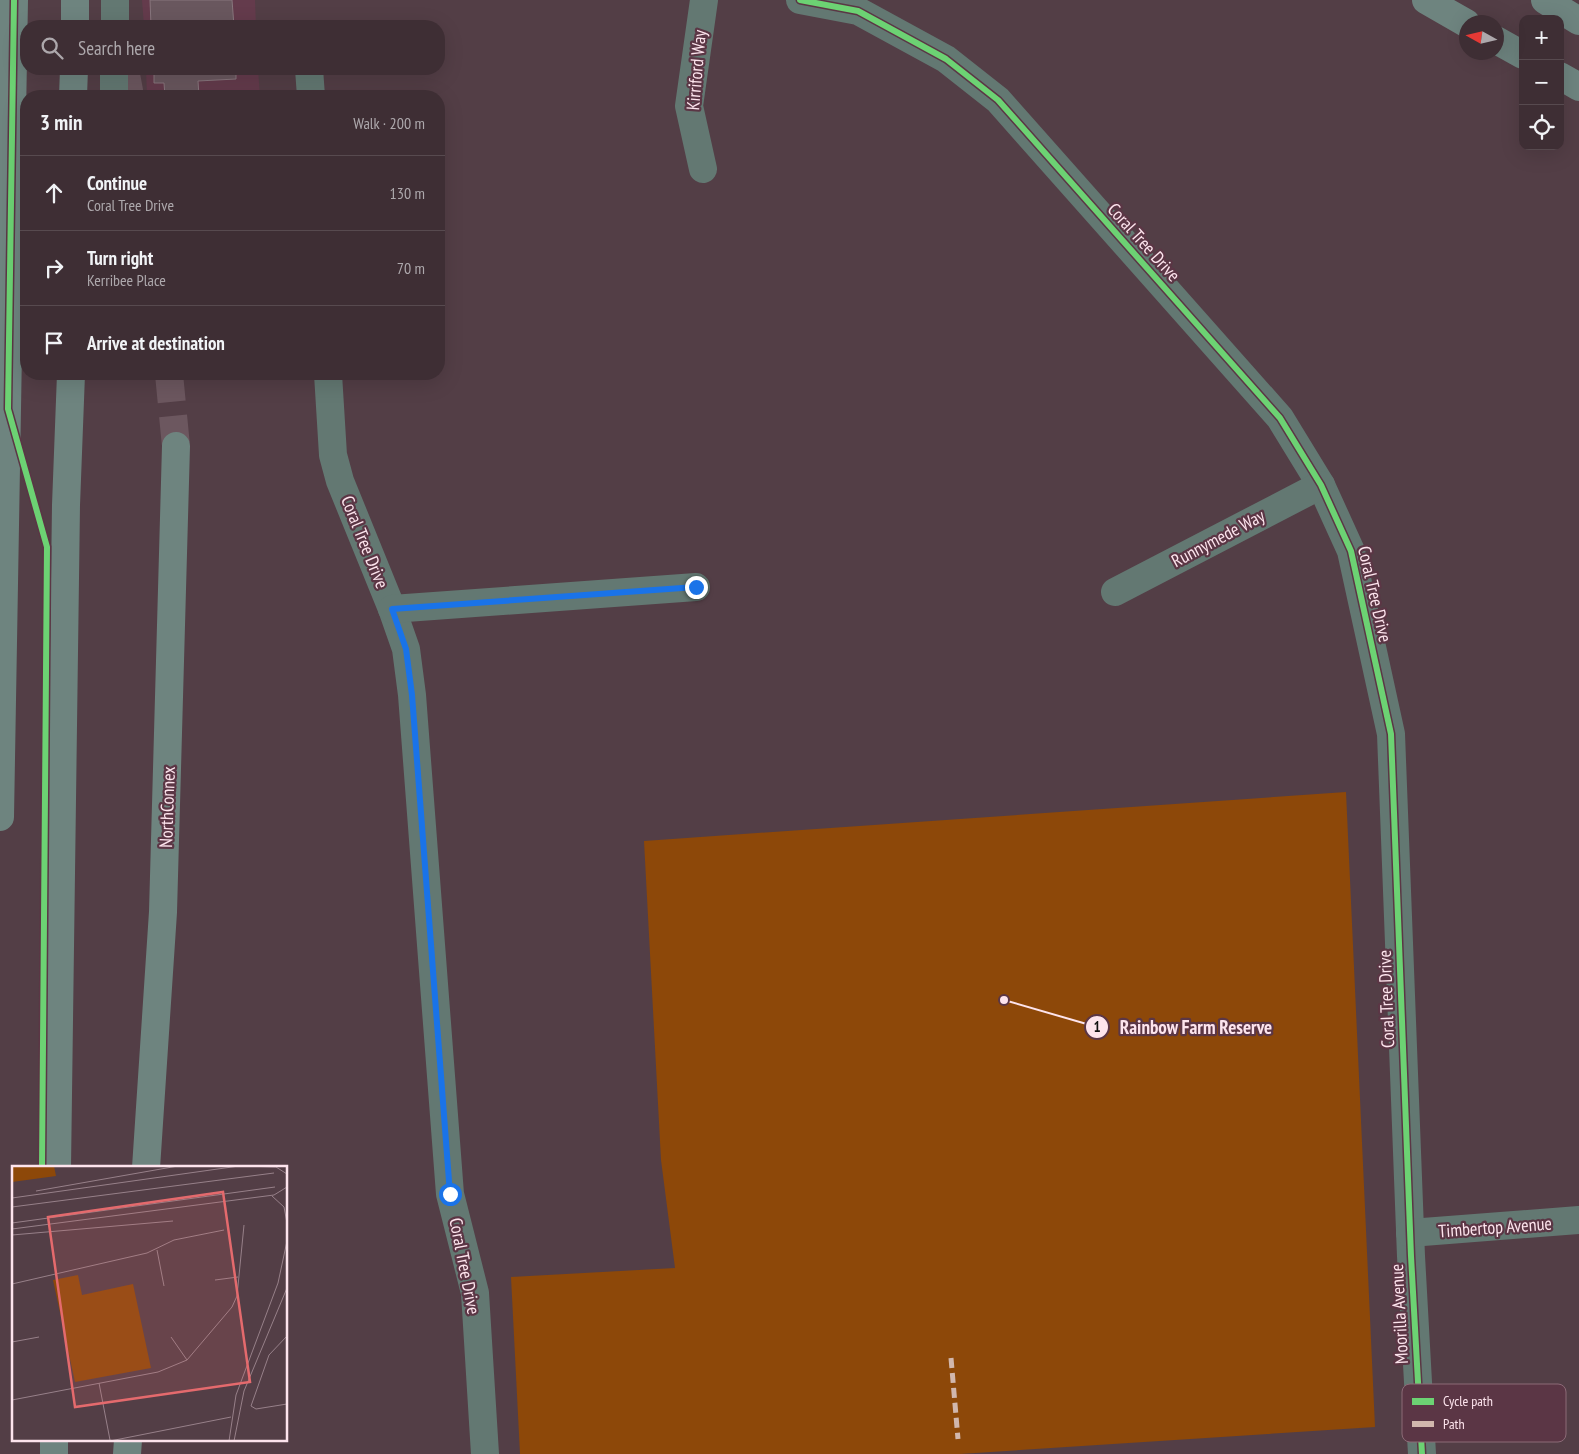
<!DOCTYPE html>
<html lang="en">
<head>
<meta charset="utf-8">
<style>
	:root { --surface:#3e2e34; --page:#493a40; --text:#f1f3f6; --muted:#ada8ac; --line:#574a4f }
	body { margin:0; font-family:"PT Sans Narrow",sans-serif; background:var(--page); color:var(--text) }
	.controls { position:absolute; right:15px; top:15px; display:grid; overflow:hidden; border-radius:10px; box-shadow:0 5px 20px #0002 }
	.controls button { width:45px; height:45px; display:grid; place-items:center; padding:0; border:0; border-bottom:1px solid var(--line); background:var(--surface); color:var(--text); font:25px sans-serif }
	.compass { position:absolute; left:1459px; top:15px; width:45px; height:45px; border-radius:50%; background:var(--surface); box-shadow:0 5px 20px #0002; rotate:278deg }
	.stop { position:absolute; width:15px; height:15px; margin:-11px; border:4px solid #1a73e8; border-radius:50%; background:#fff }
	.stop.end { background:#1a73e8; border-color:#fff; box-shadow:0 1px 5px #0008 }
	.list { margin:0; padding:0; list-style:none }
	h2 { display:flex; justify-content:space-between; align-items:center; height:65px; margin:0; padding:0 20px; font-size:21px }
	h2 small { font-size:16px; font-weight:400; color:var(--muted) }
	.list li { display:grid; grid-template-columns:32px 1fr auto; gap:15px; align-items:center; box-sizing:border-box; height:75px; padding:0 20px; border-top:1px solid var(--line) }
	.list b { display:block; font-size:19px; white-space:nowrap }
	.list p { margin:0; font-size:16px; white-space:nowrap; color:var(--muted) }
	.list em { font-size:16px; font-style:normal; color:var(--muted) }
	.icon { flex:none; width:28px; height:28px; fill:none; stroke:currentColor; stroke-width:2; stroke-linecap:round; stroke-linejoin:round }
	.map { position:relative; flex:none; width:1579px; height:1454px; overflow:hidden }
	.search { position:absolute; background:var(--surface); box-shadow:0 5px 20px #0002; left:20px; top:20px; width:425px; height:55px; display:flex; align-items:center; gap:12px; box-sizing:border-box; padding:0 18px; border-radius:20px; color:var(--muted); font-size:19px }
	.panel { position:absolute; background:var(--surface); box-shadow:0 5px 20px #0002; left:20px; top:90px; width:425px; height:290px; border-radius:20px }
	.map>svg:first-child { display:block }
	.built { fill:#643b4c }
	.green { fill:#8d4809 }
	.building { fill:#69575e; stroke:#88767d }
	.lines { fill:none; stroke-linecap:round; stroke-linejoin:round }
	.highway-tunnel { stroke:#6c575f; stroke-width:28; stroke-dasharray:28 14; stroke-linecap:butt }
	.minor { stroke:#637872; stroke-width:28 }
	.highway { stroke:#6e847f; stroke-width:28 }
	.quiet { stroke:#d1b7ad; stroke-width:5; stroke-dasharray:10 5; stroke-linecap:butt }
	.cycleway-casing { stroke:#5b3645; stroke-width:9 }
	.cycleway { stroke:#6cd273; stroke-width:6 }
	.route { stroke:#1a73e8; stroke-width:6 }
	.labels { text-anchor:middle; dominant-baseline:central; stroke-width:4.5; stroke-linejoin:round; paint-order:stroke }
	.street-label { font-size:18px; fill:#fde4ed; stroke:#5b3645 }
	.inset-road { fill:none; stroke:#978089; stroke-width:1 }
	.view { fill:#e46a6d; fill-opacity:0.15; stroke:#e46a6d; stroke-width:2.5 }
	.inset-edge { fill:none; stroke:#fde4ed; stroke-width:2.5 }
	.key { fill:#5b3645; stroke:#8c6a77; stroke-width:1 }
	.key-label { font-size:14px; fill:#fde4ed }
	.leader { fill:none; stroke:#fde4ed; stroke-width:2 }
	.callout-dot { fill:#fde4ed; stroke:#5b3645; stroke-width:2 }
	.mark-label { font-size:15px; text-anchor:middle; font-weight:bold; fill:#111 }
	.callout-label { font-size:19px; text-anchor:middle; font-weight:bold; fill:#fde4ed; stroke:#5b3645; stroke-width:4.5; stroke-linejoin:round; paint-order:stroke }
</style>
</head>
<body>
<div class="map">
<svg width="1579" height="1454" viewBox="0 0 1579 1454">
	<rect width="100%" height="100%" fill="#533e46"/>
	<g class="built">
		<path d="M142 0H255L256 26H144Z"/>
		<path d="M146 69H258L260 96H147Z"/>
	</g>
	<path class="green" d="M1346 792 1375 1427 960 1454H520L511 1277 675 1268 661 1160 644 841Z"/>
	<g class="building">
		<path d="M150 0H232L234 26H151Z"/>
		<path d="M154 69H236V79L198 81 199 96H165L164 83H154Z"/>
	</g>
	<g class="lines">
		<g class="highway-tunnel">
			<path d="M125 69 130 96"/>
			<path d="M169 374 176 446"/>
		</g>
		<g class="minor">
			<path d="M800 0 858 11 946 59 998 100 1280 418 1321 485 1351 551 1391 734 1411 1256 1422 1454"/>
			<path d="M115 26V0"/>
			<path d="M309 69 311 96"/>
			<path d="M114 96V69"/>
			<path d="M703 169 689 106 704 0"/>
			<path d="M328 374 333 455 340 481 392 609 406 649 412 695 450 1194 475 1293 485 1454"/>
			<path d="M1115 592 1321 485"/>
			<path d="M392 609 696 587"/>
			<path d="M1410 1233 1579 1220"/>
		</g>
		<g class="highway">
			<path d="M1426 0 1466 23"/>
			<path d="M1545 0 1579 21"/>
			<path d="M75 26V0"/>
			<path d="M1496 40 1523 55"/>
			<path d="M1560 76 1579 87"/>
			<path d="M73 96 74 69"/>
			<path d="M0 817 14 0"/>
			<path d="M57 1168 66 505 71 374"/>
			<path d="M146 1168 163 912 176 446"/>
			<path d="M54 1440V1454"/>
			<path d="M127 1454 128 1440"/>
		</g>
		<path class="quiet" d="M951 1358 958 1439"/>
		<g class="cycleway-casing">
			<g id="cycleway">
				<path d="M14 0 8 409 47 547 42 1168"/>
				<path d="M800 0 858 11 946 59 998 100 1280 418 1321 485 1351 551 1391 734 1411 1256 1422 1454"/>
			</g>
		</g>
		<use href="#cycleway" class="cycleway"/>
	</g>
	<g class="lines">
		<path class="route" d="M450 1194 412 695 406 649 392 609 696 587"/>
	</g>
	<g class="labels">
		<g class="street-label">
			<text transform="translate(696 70) rotate(-85)">Kirriford Way</text>
			<text transform="translate(1144 242) rotate(48)">Coral Tree Drive</text>
			<text transform="translate(1218 538) rotate(-28)">Runnymede Way</text>
			<text transform="translate(365 542) rotate(68)">Coral Tree Drive</text>
			<text transform="translate(1375 594) rotate(77)">Coral Tree Drive</text>
			<text transform="translate(167 807) rotate(-88)">NorthConnex</text>
			<text transform="translate(1386 999) rotate(-92)">Coral Tree Drive</text>
			<text transform="translate(1495 1227) rotate(-4)">Timbertop Avenue</text>
			<text transform="translate(465 1266) rotate(79)">Coral Tree Drive</text>
			<text transform="translate(1399 1314) rotate(-93)">Moorilla Avenue</text>
		</g>
	</g>
	<g transform="translate(12 1166)">
		<rect width="275" height="275" fill="#533e46"/>
		<path d="M42 0 44 10 0 16V1ZM66 109 70 129 121 118 139 202 63 216 41 114Z" fill="#8d4809"/>
		<path class="inset-road" d="M232 0 264 1 275 8M24 25 166 0M260 30 272 41 275 57M0 32 227 0M0 41 262 7M0 57 263 21M0 63 262 29 275 21M0 69 161 55M145 84 152 120M203 114 226 111M0 118 135 87 162 74 212 64M275 170 257 189 239 240 244 243 275 238M159 171 175 194M0 176 27 171M87 217 98 274M0 234 146 206 175 194 220 141 225 130 232 59M98 275 219 251M217 275 224 229 266 117 275 75M222 275 232 225 275 122"/>
		<path class="view" d="M211 26 238 216 63 241 36 51Z"/>
		<rect width="275" height="275" class="inset-edge"/>
	</g>
	<rect x="1402" y="1384" width="164" height="58" rx="8" class="key"/>
	<rect x="1412" y="1398" width="22" height="7" fill="#6cd273"/>
	<rect x="1412" y="1421" width="22" height="6" fill="#d1b7ad"/>
	<g class="key-label">
		<text x="1443" y="1406">Cycle path</text>
		<text x="1443" y="1429">Path</text>
	</g>
	<path class="leader" d="M1004 1000L1097 1027"/>
	<g class="callout-dot">
		<circle cx="1004" cy="1000" r="5"/>
		<circle cx="1097" cy="1027" r="12"/>
	</g>
	<g class="mark-label">
		<text x="1097" y="1032">1</text>
	</g>
	<g class="callout-label">
		<text x="1196" y="1034">Rainbow Farm Reserve</text>
	</g>
</svg>
<div class="controls">
<button>+</button>
<button>−</button>
<button><svg class="icon" aria-label="locate" viewBox="0 0 24 24"><circle cx="12" cy="12" r="6"/><path d="M12 2v4M12 18v4M2 12h4M18 12h4"/></svg></button>
</div>
<svg class="compass" viewBox="-18 -18 36 36"><path d="M0-13l5 13h-10z" fill="#e53935"/><path d="M0 13l5-13h-10z" fill="#ada8ac"/></svg>
<div class="stop" style="left:450px;top:1194px"></div>
<div class="stop end" style="left:696px;top:587px"></div>
<div class="search"><svg class="icon" aria-label="search" viewBox="0 0 24 24"><circle cx="10" cy="10" r="6"/><path d="M15 15l6 6"/></svg>Search here</div>
<section class="panel">
<h2>3 min<small>Walk · 200 m</small></h2>
<ul class="list">
<li><svg class="icon" aria-label="ahead" viewBox="0 0 24 24"><path d="M12 20V5M6 11l6-6 6 6"/></svg><div><b>Continue</b><p>Coral Tree Drive</p></div><em>130 m</em></li>
<li><svg class="icon" aria-label="right" viewBox="0 0 24 24"><path d="M7 20v-9h11M14 6l5 5-5 5"/></svg><div><b>Turn right</b><p>Kerribee Place</p></div><em>70 m</em></li>
<li><svg class="icon" aria-label="arrive" viewBox="0 0 24 24"><path d="M6 21V4h12l-3 4 3 4H6"/></svg><div><b>Arrive at destination</b></div></li>
</ul>
</section>
</div>
</body>
</html>
